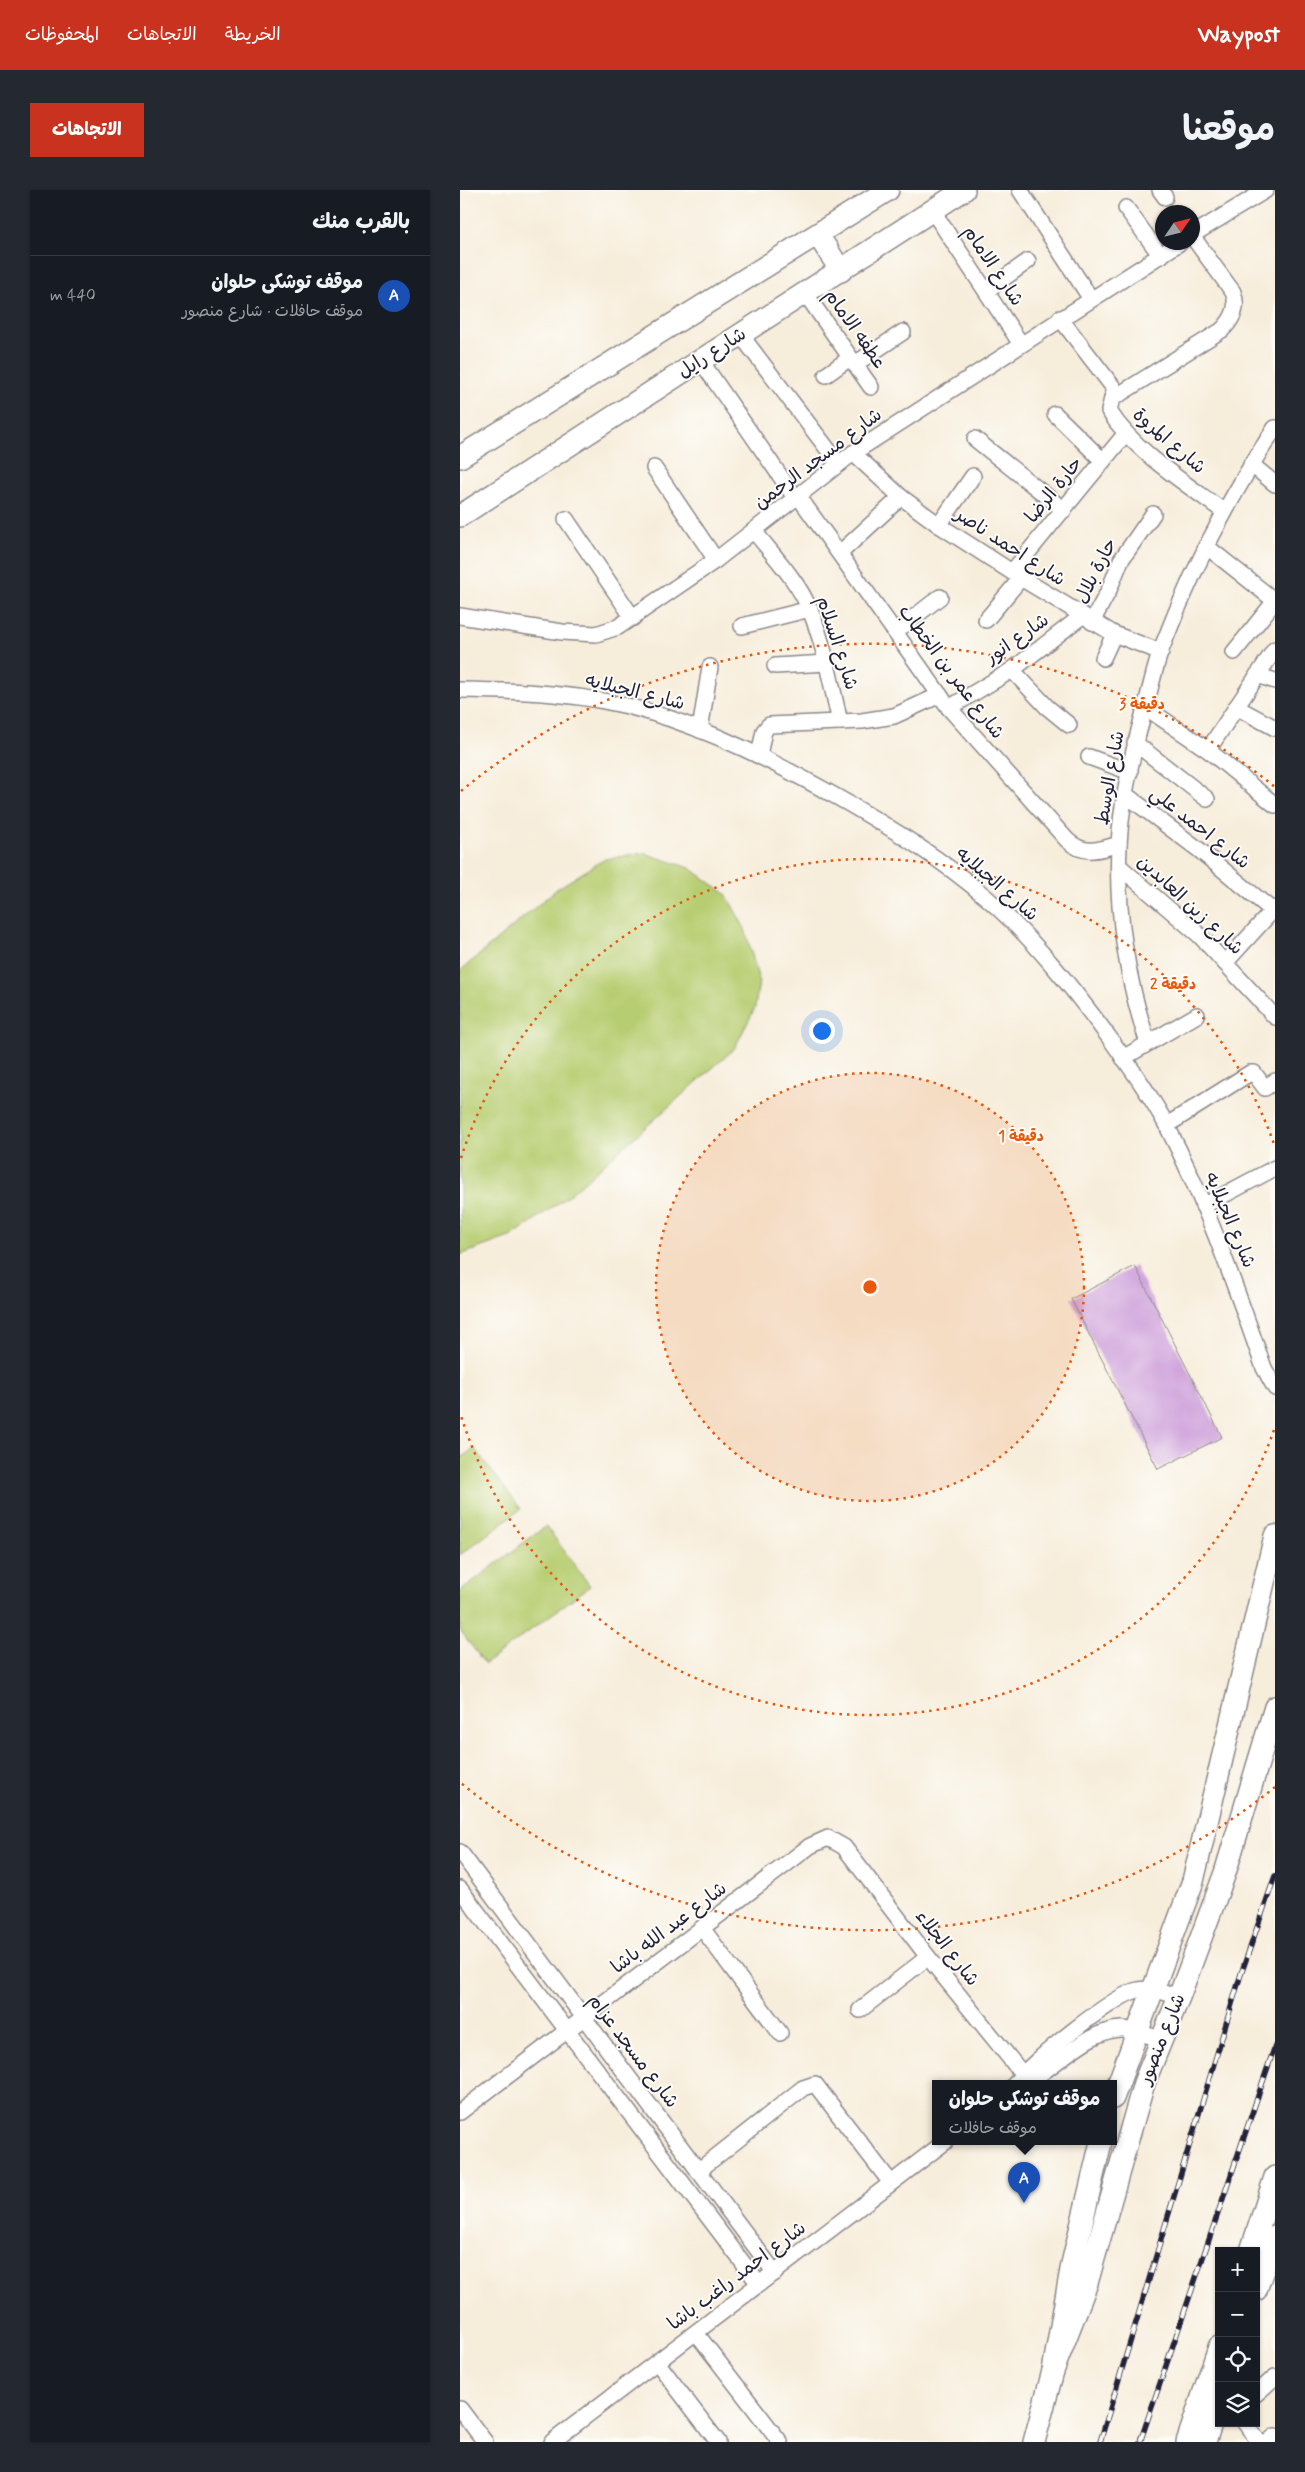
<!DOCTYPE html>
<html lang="ar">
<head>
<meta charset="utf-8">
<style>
	:root { --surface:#171b24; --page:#242831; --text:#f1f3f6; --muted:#9ea1a6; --line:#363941; --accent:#c8321e }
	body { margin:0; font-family:Mynerve,"Playpen Sans Arabic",sans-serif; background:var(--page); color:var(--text); direction:rtl }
	.controls { position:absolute; right:15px; bottom:15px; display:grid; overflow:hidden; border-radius:0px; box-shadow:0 1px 4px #0004 }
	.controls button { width:45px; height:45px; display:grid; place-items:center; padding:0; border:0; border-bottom:1px solid var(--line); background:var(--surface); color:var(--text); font:25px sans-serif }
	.compass { position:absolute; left:695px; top:15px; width:45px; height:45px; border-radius:50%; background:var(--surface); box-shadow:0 1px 4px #0004; rotate:55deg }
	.you { position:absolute; left:361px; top:840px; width:18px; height:18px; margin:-12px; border:4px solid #fff; border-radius:50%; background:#1a73e8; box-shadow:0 0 0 8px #1a73e833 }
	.badge { display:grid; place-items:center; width:32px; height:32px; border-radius:50%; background:var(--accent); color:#fff; font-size:16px; font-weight:700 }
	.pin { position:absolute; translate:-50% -41px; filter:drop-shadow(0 1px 2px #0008) }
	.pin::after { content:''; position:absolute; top:26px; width:18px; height:15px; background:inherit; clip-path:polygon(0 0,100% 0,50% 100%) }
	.popup { position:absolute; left:472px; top:1890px; width:185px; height:65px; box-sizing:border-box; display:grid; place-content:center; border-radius:0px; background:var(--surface); filter:drop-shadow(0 1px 4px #0005); font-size:16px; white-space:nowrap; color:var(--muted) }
	.popup b { font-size:19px; color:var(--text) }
	.popup::after { content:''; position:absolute; left:50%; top:100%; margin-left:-10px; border:10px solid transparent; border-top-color:var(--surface) }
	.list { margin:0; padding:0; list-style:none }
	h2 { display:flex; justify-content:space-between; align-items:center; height:65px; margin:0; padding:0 20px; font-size:21px }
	h2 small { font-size:16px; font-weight:400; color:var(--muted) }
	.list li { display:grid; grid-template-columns:32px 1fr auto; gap:15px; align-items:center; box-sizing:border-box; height:80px; padding:0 20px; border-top:1px solid var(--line) }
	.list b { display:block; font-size:19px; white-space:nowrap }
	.list p { margin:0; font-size:16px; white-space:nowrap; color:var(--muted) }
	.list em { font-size:16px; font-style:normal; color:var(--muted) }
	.icon { flex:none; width:28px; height:28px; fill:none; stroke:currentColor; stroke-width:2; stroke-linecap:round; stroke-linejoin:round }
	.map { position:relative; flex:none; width:815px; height:2252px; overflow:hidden; direction:ltr; border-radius:0px }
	header { display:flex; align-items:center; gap:30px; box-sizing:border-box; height:70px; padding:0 25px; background:var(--accent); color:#fff }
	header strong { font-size:24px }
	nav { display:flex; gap:28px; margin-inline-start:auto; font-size:18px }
	.intro { display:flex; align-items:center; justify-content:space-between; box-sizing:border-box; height:120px; padding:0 30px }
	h1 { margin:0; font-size:35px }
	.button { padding:12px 22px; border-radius:0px; background:var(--accent); color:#fff; font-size:18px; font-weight:700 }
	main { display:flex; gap:30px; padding:0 30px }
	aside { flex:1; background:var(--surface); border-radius:0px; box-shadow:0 1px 4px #0004 }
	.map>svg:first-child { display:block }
	.green { fill:#b7cd71; stroke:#6c7856 }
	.building { fill:#ca99d9 }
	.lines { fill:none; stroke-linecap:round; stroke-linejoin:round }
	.street-casing { stroke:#8c888b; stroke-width:18 }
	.secondary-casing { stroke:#8c888b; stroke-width:24 }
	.street { stroke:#fff; stroke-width:15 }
	.secondary { stroke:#fff; stroke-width:21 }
	.rail-casing { stroke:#22223b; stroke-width:5.5 }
	.rail { stroke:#fdfcf7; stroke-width:4; stroke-dasharray:11; stroke-linecap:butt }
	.ring { fill:none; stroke:#e8590c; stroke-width:2.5; stroke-dasharray:2.5 5 }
	.labels { text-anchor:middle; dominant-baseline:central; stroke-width:4; stroke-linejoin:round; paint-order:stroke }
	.street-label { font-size:19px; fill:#22223b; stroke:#fdfcf7 }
	.centre { fill:#e8590c; stroke:#fdfcf7; stroke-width:2.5 }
	.ring-label { font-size:15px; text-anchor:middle; font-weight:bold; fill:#e8590c; stroke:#fdfcf7; stroke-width:4; stroke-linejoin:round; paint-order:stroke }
</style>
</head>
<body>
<header>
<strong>Waypost</strong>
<nav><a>الخريطة</a><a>الاتجاهات</a><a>المحفوظات</a></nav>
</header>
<div class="intro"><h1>موقعنا</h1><a class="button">الاتجاهات</a></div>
<main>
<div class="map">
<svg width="815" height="2252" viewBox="0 0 815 2252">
	<rect width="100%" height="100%" fill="#fdfcf7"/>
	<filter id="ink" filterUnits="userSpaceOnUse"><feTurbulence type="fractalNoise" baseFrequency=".02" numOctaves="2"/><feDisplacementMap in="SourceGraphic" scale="10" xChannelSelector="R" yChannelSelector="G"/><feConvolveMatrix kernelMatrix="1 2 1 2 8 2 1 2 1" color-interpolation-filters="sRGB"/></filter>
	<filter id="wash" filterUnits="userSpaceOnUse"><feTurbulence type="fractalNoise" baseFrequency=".0096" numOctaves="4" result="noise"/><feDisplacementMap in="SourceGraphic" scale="20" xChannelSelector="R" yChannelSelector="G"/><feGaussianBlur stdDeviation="1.12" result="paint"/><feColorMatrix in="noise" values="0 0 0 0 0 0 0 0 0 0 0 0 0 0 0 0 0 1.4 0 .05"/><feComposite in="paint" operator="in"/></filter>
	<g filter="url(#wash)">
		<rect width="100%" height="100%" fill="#f7eddb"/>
		<g class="green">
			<path d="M184 663 230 678 266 704 285 739 299 791 295 818 274 859 108 1006 52 1046 0 1065V781L98 698 145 669Z"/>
			<path d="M14 1258 61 1319 0 1365V1269Z"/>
			<path d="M86 1336 130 1396 25 1474 0 1440V1401Z"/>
		</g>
		<g id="blocks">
			<path class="building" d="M675 1076 762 1247 698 1279 611 1109Z"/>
		</g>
	</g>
	<g filter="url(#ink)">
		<use href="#blocks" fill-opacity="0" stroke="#8c888b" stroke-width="1"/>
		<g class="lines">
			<g class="street-casing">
				<g id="street">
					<path d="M560 0 631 109"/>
					<path d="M700 0 705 7"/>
					<path d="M666 18 701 66"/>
					<path d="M472 20 561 154"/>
					<path d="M732 45 806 0"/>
					<path d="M526 101 568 71"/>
					<path d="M345 103 411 197"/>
					<path d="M600 128 653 197V204L649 221C674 261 725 293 763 321"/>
					<path d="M280 144 379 274"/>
					<path d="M241 171 336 309"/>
					<path d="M395 174 443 142"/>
					<path d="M366 185 390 168"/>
					<path d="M652 209 762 140C773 129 779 117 773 102L732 46"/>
					<path d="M595 224 643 271"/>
					<path d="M515 249 604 320"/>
					<path d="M393 263 441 307 479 335 561 388 654 444 701 462"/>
					<path d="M791 274 815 294"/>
					<path d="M194 278 256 370"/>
					<path d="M339 307 489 518 607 650C624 666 639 660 659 654"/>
					<path d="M106 329 173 428"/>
					<path d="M479 335 513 286"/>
					<path d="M294 341C313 365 338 391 350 420 365 456 371 494 380 532"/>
					<path d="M746 356 815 411"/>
					<path d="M380 363 441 307"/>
					<path d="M552 382 666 243"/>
					<path d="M0 426 102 442 136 444 158 437 256 370 393 263 721 52"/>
					<path d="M526 430 561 388"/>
					<path d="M632 432 649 400 661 370 693 324"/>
					<path d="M282 436 350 419"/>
					<path d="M435 442 480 407"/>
					<path d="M774 462 815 411"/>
					<path d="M643 468 654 444"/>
					<path d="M315 476 367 473"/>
					<path d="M552 480 587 517 609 535"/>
					<path d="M797 485 815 491"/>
					<path d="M0 500C63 501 125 503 186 521 254 541 316 573 377 607 430 637 482 669 528 709 575 750 614 800 651 850 671 878 691 906 707 936 747 1014 775 1096 804 1178L815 1198"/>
					<path d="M685 517 748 560 815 615"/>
					<path d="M776 517 815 538"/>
					<path d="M489 518 552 480 622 426"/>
					<path d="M240 540 250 477"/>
					<path d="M675 553 747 609"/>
					<path d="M748 560 815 459"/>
					<path d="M299 565 304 541 309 535 402 531 434 526 480 505"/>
					<path d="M629 567 670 582"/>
					<path d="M666 605 738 659 813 721"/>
					<path d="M659 676 739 745 815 827"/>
					<path d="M765 773 815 718"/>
					<path d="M688 853C667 791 656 721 659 656 661 611 672 565 684 522 690 501 694 480 701 460 731 381 769 308 815 238"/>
					<path d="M663 868 737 825"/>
					<path d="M707 935 790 883H794L805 898 815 891"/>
					<path d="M743 1016 815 978"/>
					<path d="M0 1662 315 2083"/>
					<path d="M0 1699 299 2094"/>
					<path d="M242 1738 320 1843"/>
					<path d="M400 1820 468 1767"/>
					<path d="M555 1894C569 1873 655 1804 678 1800 692 1797 706 1803 719 1807"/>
					<path d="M565 1894C593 1879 629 1838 663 1839 676 1840 688 1846 700 1849"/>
					<path d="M0 1922 350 1656 368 1648 384 1657 468 1767 569 1892"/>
					<path d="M238 1981 343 1898 355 1894 431 1993"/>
					<path d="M236 2143 320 2252"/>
					<path d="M197 2172 258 2252"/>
					<path d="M796 2204 815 2187"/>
					<path d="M0 2219 25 2252"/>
					<path d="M785 2233 799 2252"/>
					<path d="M92 2252 485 1952"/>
					<path d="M808 2252 815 2246"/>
				</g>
			</g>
			<g class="secondary-casing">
				<g id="secondary">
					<path d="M358 45 381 81"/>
					<path d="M0 267 428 0"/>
					<path d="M0 326 504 0"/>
					<path d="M653 1908 733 1691 815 1346"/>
					<path d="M791 2061 815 1987"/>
					<path d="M796 2100 815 2046"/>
					<path d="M593 2181 627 2093 684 1893 719 1807 765 1683 815 1517"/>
					<path d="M574 2252 593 2181 612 2074 641 1952"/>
					<path d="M727 2252 759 2157"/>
					<path d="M745 2252 759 2210"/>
				</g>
			</g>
			<use href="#street" class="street"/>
			<use href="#secondary" class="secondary"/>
			<g class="rail-casing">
				<g id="rail">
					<path d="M640 2252 781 1784 815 1686"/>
					<path d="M680 2252 815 1856"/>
				</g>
			</g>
			<use href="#rail" class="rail"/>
		</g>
	</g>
	<circle cx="410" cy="1097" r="214" fill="#e8590c" fill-opacity=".12"/>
	<g class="ring">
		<circle cx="410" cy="1097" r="214"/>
		<path d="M814 1240A429 429 0 0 1 1 1226M1 968A429 429 0 0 1 814 954"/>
		<path d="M815 1597A643 643 0 0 1 1 1593M1 601A643 643 0 0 1 815 597"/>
	</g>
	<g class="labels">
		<g class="street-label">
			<text transform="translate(533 76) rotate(56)">شارع الامام</text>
			<text transform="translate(395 139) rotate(55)">عطفه الامام</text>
			<text transform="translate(252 163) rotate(-33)">شارع رايل</text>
			<text transform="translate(709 251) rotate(41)">شارع المروة</text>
			<text transform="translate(358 269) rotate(-37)">شارع مسجد الرحمن</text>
			<text transform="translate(594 300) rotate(-51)">حارة الرضا</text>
			<text transform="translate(550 357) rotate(33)">شارع احمد ناصر</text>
			<text transform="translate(636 381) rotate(-63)">حارة بلال</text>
			<text transform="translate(557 449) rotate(-35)">شارع انور</text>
			<text transform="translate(377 453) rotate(72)">شارع السلام</text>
			<text transform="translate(491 482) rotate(53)">شارع عمر بن الخطاب</text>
			<text transform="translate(175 502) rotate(14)">شارع الجبلايه</text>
			<text transform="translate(650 588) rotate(-80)">شارع الوسط</text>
			<text transform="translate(740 638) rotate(38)">شارع احمد علي</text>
			<text transform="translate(537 694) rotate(41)">شارع الجبلايه</text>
			<text transform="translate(730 715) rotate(43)">شارع زين العابدين</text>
			<text transform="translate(770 1030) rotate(67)">شارع الجبلايه</text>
			<text transform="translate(209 1738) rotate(-37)">شارع عبد الله باشا</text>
			<text transform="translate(487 1758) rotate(52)">شارع الجلاء</text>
			<text transform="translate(702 1849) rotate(-68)">شارع منصور</text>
			<text transform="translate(173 1861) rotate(53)">شارع مسجد عزام</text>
			<text transform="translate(277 2086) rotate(-37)">شارع احمد راغب باشا</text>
		</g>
	</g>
	<circle cx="410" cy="1097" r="8" class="centre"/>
	<g class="ring-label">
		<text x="682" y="519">3 دقيقة</text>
		<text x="713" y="799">2 دقيقة</text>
		<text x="561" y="951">1 دقيقة</text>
	</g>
</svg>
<div class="controls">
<button>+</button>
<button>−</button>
<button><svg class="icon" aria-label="locate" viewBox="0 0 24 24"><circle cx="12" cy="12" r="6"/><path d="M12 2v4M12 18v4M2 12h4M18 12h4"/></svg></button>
<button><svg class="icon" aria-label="layers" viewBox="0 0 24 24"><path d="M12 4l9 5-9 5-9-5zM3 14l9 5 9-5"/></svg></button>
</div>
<svg class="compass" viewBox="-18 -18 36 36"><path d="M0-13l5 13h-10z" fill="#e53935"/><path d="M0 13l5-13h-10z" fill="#9ea1a6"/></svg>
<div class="you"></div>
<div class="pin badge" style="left:564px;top:2013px;background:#1a4fb4">A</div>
<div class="popup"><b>موقف توشكى حلوان</b>موقف حافلات</div>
</div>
<aside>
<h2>بالقرب منك<small></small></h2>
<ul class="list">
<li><span class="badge" style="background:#1a4fb4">A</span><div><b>موقف توشكى حلوان</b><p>موقف حافلات · شارع منصور</p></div><em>440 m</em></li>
</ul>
</aside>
</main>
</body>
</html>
